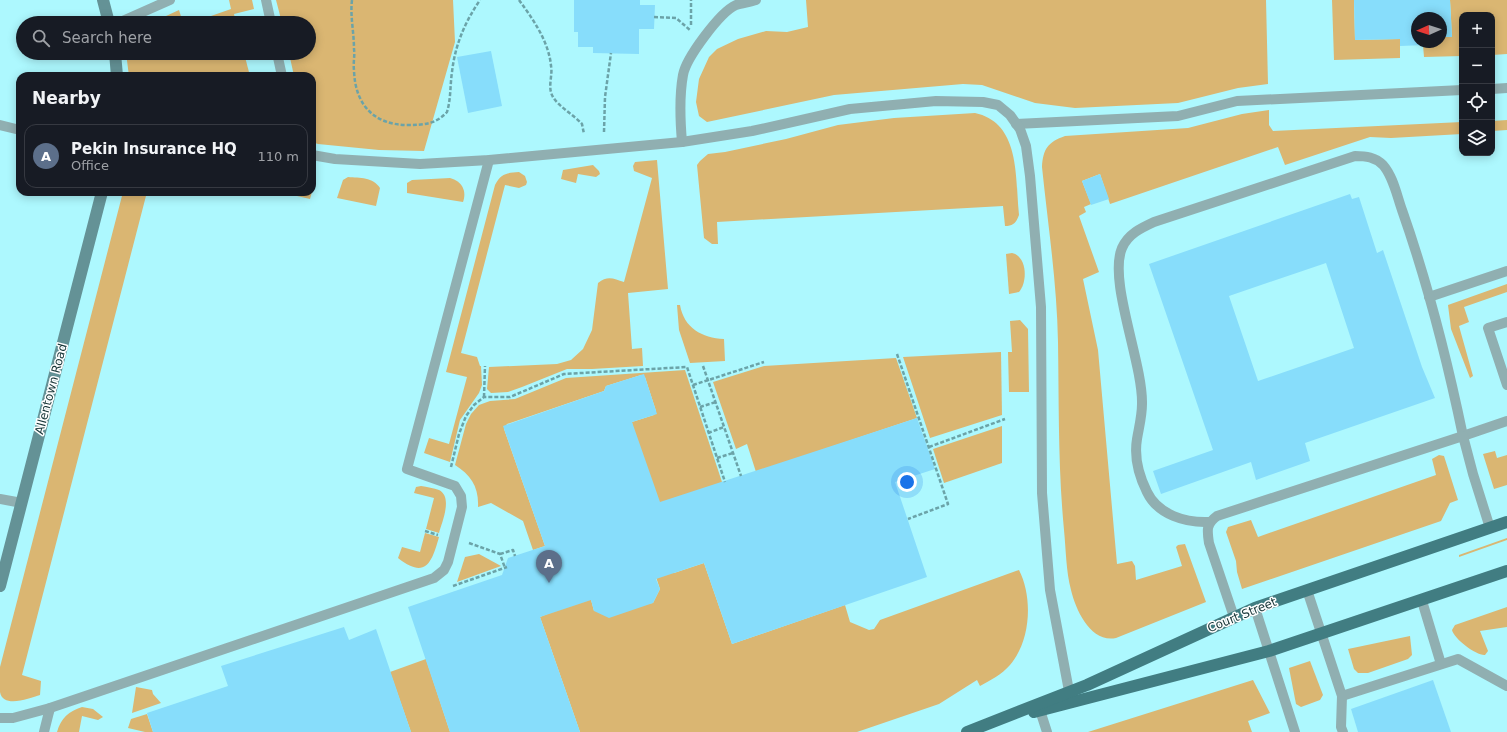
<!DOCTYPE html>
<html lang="en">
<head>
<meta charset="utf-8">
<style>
	:root { --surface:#171b24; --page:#242831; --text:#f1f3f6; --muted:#9ea1a6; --line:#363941; --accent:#cf8b98 }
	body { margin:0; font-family:"DejaVu Sans",sans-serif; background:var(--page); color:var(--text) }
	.controls { position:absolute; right:12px; top:12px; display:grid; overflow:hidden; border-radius:8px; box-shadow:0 2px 10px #0003 }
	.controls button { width:36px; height:36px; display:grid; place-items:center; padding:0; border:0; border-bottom:1px solid var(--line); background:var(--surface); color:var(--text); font:20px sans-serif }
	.compass { position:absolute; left:1411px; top:12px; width:36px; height:36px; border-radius:50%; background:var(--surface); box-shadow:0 2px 10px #0003; rotate:267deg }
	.you { position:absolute; left:907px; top:482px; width:14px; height:14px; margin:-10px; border:3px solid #fff; border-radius:50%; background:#1a73e8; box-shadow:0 0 0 6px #1a73e833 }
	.badge { display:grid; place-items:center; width:26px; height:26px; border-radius:50%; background:var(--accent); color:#fff; font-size:13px; font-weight:700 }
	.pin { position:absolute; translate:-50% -33px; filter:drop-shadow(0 1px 2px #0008) }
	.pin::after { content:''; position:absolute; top:21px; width:14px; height:12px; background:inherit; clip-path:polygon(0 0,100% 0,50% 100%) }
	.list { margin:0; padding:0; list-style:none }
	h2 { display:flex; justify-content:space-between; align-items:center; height:52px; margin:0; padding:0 16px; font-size:17px }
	h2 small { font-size:13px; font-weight:400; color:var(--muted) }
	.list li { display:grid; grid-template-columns:26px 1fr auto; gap:12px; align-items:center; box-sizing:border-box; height:64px; margin:0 8px 8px; padding:0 8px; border:1px solid var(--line); border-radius:12px }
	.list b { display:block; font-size:15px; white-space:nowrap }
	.list p { margin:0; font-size:13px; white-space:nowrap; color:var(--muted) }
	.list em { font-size:13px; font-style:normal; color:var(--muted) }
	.icon { flex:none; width:22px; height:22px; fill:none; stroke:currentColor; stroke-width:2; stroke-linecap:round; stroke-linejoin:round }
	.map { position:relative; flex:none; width:1507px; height:732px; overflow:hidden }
	.search { position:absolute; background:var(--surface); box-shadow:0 2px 10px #0003; left:16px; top:16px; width:300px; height:44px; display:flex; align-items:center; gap:10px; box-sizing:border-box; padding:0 14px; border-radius:22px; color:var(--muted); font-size:15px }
	.panel { position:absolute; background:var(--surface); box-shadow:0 2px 10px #0003; left:16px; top:72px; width:300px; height:124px; border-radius:12px }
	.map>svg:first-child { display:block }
	.green { fill:#dab672 }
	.building { fill:#87ddfb; fill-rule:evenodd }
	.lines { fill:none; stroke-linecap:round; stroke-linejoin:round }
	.path { stroke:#6ba3a8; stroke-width:2.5; stroke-dasharray:4 2; stroke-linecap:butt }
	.lane { stroke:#90afb1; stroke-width:10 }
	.secondary { stroke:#649296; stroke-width:12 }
	.primary { stroke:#417d82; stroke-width:12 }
	.labels { text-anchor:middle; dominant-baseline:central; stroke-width:3; stroke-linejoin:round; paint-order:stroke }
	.street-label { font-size:12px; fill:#163537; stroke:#fff }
</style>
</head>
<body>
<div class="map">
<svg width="1507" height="732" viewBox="0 0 1507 732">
	<rect width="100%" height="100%" fill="#adf8fe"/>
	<g class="green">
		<path d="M229 0H252L254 9 234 14 236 23H191L231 9Z"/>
		<path d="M276 0H453L455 42 424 151 379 150 318 144 312 142V76H294L289 53H309V23H282Z"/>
		<path d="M806 0H1266L1268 84 1238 88 1178 103 1075 108 1035 103 982 85 963 84 834 95 707 122 699 116 696 102 699 79 709 57 717 49 738 39 766 31 787 32 808 27Z"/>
		<path d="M1332 0H1354L1355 40 1400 39V58L1334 60Z"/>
		<path d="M1450 0H1507V54L1492 55V15H1462V56L1424 57 1423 45H1426V42H1441V37H1452Z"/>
		<path d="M179 10 183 23H152L153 22Z"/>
		<path d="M126 53H244L250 76H129Z"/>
		<path d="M1269 110V125L1273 131 1462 122V134L1391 138 1370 137 1285 165 1278 147 1110 204 1100 174 1082 181 1091 204 1084 207 1086 212 1079 216 1099 272 1083 279 1098 350 1117 564 1132 561 1135 566 1136 580 1182 566 1176 547 1178 545 1185 544 1206 602 1116 638C1091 643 1076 611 1071 590 1066 571 1066 550 1064 530 1058 467 1059 405 1058 342 1057 284 1048 225 1042 167 1043 149 1048 142 1065 136L1188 128 1242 114Z"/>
		<path d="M975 113C1021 123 1015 178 1019 215 1016 223 1013 226 1005 226L1003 206 717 222 718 244H712L704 238 697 165 700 161 708 154 725 152 786 139 838 125 894 118Z"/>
		<path d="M1507 120V130L1492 131V121Z"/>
		<path d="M657 160 668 289 628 293 632 349 642 348 643 366 592 369H567L522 387 508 392 491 393 487 389 489 367 557 364 571 360 583 349 592 330 598 283C608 275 614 279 624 282L652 178 634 171 633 166 635 162Z"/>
		<path d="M593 165 599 171 600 174 596 177 578 174 576 183 561 179 563 170Z"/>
		<path d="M519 172 525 176 527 182 526 185 519 188 505 185 461 353 477 357 480 366H481L482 385 479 393 460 420 450 462 424 453 429 438 449 444 467 377 446 372 495 185C501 173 507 173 519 172Z"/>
		<path d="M348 177C360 178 373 177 380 188L376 206 337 198 343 180Z"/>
		<path d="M450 178C462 181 467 191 463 202L407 193V183L412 180Z"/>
		<path d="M123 192H147L22 675 41 681 40 695C30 698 3 709 0 692 0 685 0 675 0 667Z"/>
		<path d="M280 192H312L310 199Z"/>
		<path d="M1012 253C1027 256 1028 282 1019 292L1009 294 1006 254Z"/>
		<path d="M1507 284V292L1464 307 1469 322 1459 326 1473 376 1470 378 1451 329 1448 305Z"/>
		<path d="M677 305H680C684 328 702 338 724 339L725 361 690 363 679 330Z"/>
		<path d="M1020 320 1028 329 1029 392H1009L1008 352H1012L1010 321Z"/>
		<path d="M1001 352 1002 415 930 438 903 357Z"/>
		<path d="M896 358 917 418 756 472 747 444 736 449 713 382 764 366Z"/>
		<path d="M685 370 722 482 645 543 632 422 654 415 656 411 645 377 641 375 606 386 604 391 507 424 504 429 545 546 533 550 523 521 491 503 478 507C479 487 471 475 455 465L466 424 471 414 479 405 490 401 515 399 566 378Z"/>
		<path d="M1002 426V463L944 483 933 449Z"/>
		<path d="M1495 451 1497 458 1507 455V485L1494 489 1483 454Z"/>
		<path d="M1439 455 1444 456 1458 500 1450 503 1441 521 1242 589 1237 572 1236 561 1226 532 1228 527 1251 520 1258 537 1436 475 1432 459Z"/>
		<path d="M421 486C427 487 434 488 439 490 453 497 442 522 439 533L426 529 434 498 414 493 416 487Z"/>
		<path d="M425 533 439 537C432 562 426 580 398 558L402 547 420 552Z"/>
		<path d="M1507 538V540L1459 557V555Z"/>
		<path d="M479 554 501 566 457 582 465 557Z"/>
		<path d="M704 563 732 644 845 605 850 622 869 630 874 629 880 620 1019 570C1033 597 1031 641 1010 665 1001 675 991 680 980 686L977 680 939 704 857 732H580L540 617 590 596 594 611 653 603 660 589 653 568 674 573Z"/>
		<path d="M1507 607V627L1480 631 1488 651 1485 655C1477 656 1454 639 1452 630L1455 625Z"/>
		<path d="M1410 636 1412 655 1408 659 1368 673H1358L1354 669 1348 649Z"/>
		<path d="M426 659 450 732H411L390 672Z"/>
		<path d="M1310 661 1323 695 1320 700 1301 707 1296 704 1289 668Z"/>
		<path d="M1253 680 1270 713 1248 721 1252 732H1088Z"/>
		<path d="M136 687 152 690 153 694 161 703 132 713Z"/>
		<path d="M82 707 93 709 103 717 98 720 82 716 79 732H57C61 718 69 711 82 707Z"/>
		<path d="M147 714 153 732H145L128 728 131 719Z"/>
	</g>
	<g class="building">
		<path d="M574 0H640V5H655L654 29H639V54L593 53V47H578V32H574Z"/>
		<path d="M1354 0H1450L1452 37H1441V18H1417V42H1426V45L1400 46V39L1355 40Z"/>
		<path d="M491 51 502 106 468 113 457 57Z"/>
		<path d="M1100 174 1109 199 1091 205 1082 181Z"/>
		<path d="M1350 194 1352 199 1359 197 1377 253 1383 250 1422 367 1435 398 1305 443 1310 461 1256 480 1251 462 1161 494 1153 471 1213 450 1149 264ZM1326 263 1354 348 1258 381 1229 296Z"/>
		<path d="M644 374 657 414 632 422 660 502 917 418 935 469 895 482 927 577 732 644 704 563 656 579 660 589 653 603 609 618 594 611 591 600 540 617 580 732H450L408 607 502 575 508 558 545 546 503 426 604 391 606 386Z"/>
		<path d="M344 627 349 640 376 629 411 732H153L147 713 228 686 221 666Z"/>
		<path d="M1433 680 1451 732H1358L1351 709Z"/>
	</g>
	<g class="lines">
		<g class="path">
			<path d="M352 0C350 16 354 32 354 49 355 56 353 63 354 70 355 105 374 125 408 125 424 125 436 124 447 112 451 99 450 85 452 72 455 45 465 22 480 0"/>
			<path d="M519 0C533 19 549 42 551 66 553 76 547 87 553 97 559 107 574 115 582 124L584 134"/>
			<path d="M654 17 676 18 690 30"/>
			<path d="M691 25V0"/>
			<path d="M604 132 605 97 611 53"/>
			<path d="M897 354 948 504 908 519"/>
			<path d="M703 366 741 476"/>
			<path d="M693 385 764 362"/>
			<path d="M484 397 485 366"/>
			<path d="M700 407 716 402"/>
			<path d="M708 433 724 427"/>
			<path d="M929 447 1005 419"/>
			<path d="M717 458 733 453"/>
			<path d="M451 467 459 434 466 416 474 405 484 397H510L564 374 687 367 725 482"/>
			<path d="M425 531 438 535"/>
			<path d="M469 543 500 554 505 568"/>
			<path d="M500 554 513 550 515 556"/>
			<path d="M453 586 507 567"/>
		</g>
		<g class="lane">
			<path d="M266 0 271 23"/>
			<path d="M118 23 170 0"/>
			<path d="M277 53 282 76"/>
			<path d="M1492 89 1507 88"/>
			<path d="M1016 124 1178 116 1237 101 1462 90"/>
			<path d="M0 125 20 130"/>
			<path d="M682 142C680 119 679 97 683 75 686 58 720 12 736 5 742 3 750 2 756 0"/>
			<path d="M312 155 335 159 420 164 489 160 682 142 752 131 850 109 936 101 983 102 998 105 1010 115 1020 129 1026 146 1030 176 1041 307 1042 493 1050 590 1069 691"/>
			<path d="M1429 297 1507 271"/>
			<path d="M1507 322 1488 328 1507 385"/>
			<path d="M0 499 22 503"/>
			<path d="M1209 522C1186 523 1158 515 1147 492 1139 476 1134 457 1137 439 1139 427 1142 416 1142 404 1143 363 1108 281 1122 248 1128 234 1141 228 1154 222L1355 156C1366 156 1375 157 1383 165 1393 176 1397 196 1402 210 1428 284 1447 359 1463 436L1507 421"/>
			<path d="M1307 590 1342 696 1341 727 1343 732"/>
			<path d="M1422 601 1441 664"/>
			<path d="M1255 608 1295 732"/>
			<path d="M1234 617 1209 543C1207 530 1206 524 1217 516L1463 436 1473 474 1490 528"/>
			<path d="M1342 696 1458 659 1507 686"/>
			<path d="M1038 704 1047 732"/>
			<path d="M0 718H13L50 708 434 578 444 570 448 562 462 507 461 496 455 486 407 469 489 160"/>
			<path d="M44 732 50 708"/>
		</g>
		<g class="secondary">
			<path d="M103 0 109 23"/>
			<path d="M115 53 117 76"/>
			<path d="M0 586 102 192"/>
		</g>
		<g class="primary">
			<path d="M1034 712 1269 651 1507 571"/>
			<path d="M967 732 1087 685 1255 608 1507 522"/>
		</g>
	</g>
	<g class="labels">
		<g class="street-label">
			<text transform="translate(51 389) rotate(-75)">Allentown Road</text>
			<text transform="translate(1242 615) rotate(-22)">Court Street</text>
		</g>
	</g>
</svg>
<div class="controls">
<button>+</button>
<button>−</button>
<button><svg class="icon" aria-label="locate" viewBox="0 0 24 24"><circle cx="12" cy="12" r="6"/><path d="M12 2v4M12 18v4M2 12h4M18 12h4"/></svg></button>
<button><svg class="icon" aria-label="layers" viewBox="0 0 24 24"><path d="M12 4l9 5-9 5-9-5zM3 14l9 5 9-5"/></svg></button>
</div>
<svg class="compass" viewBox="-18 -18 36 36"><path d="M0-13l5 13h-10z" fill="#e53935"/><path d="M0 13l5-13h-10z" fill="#9ea1a6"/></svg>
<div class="you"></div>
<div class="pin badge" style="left:549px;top:583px;background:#5c6f8a">A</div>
<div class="search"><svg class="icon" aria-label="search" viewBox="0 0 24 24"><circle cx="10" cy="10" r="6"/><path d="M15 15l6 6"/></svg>Search here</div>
<section class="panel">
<h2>Nearby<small></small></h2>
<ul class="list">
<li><span class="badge" style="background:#5c6f8a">A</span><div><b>Pekin Insurance HQ</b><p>Office</p></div><em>110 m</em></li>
</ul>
</section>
</div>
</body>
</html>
